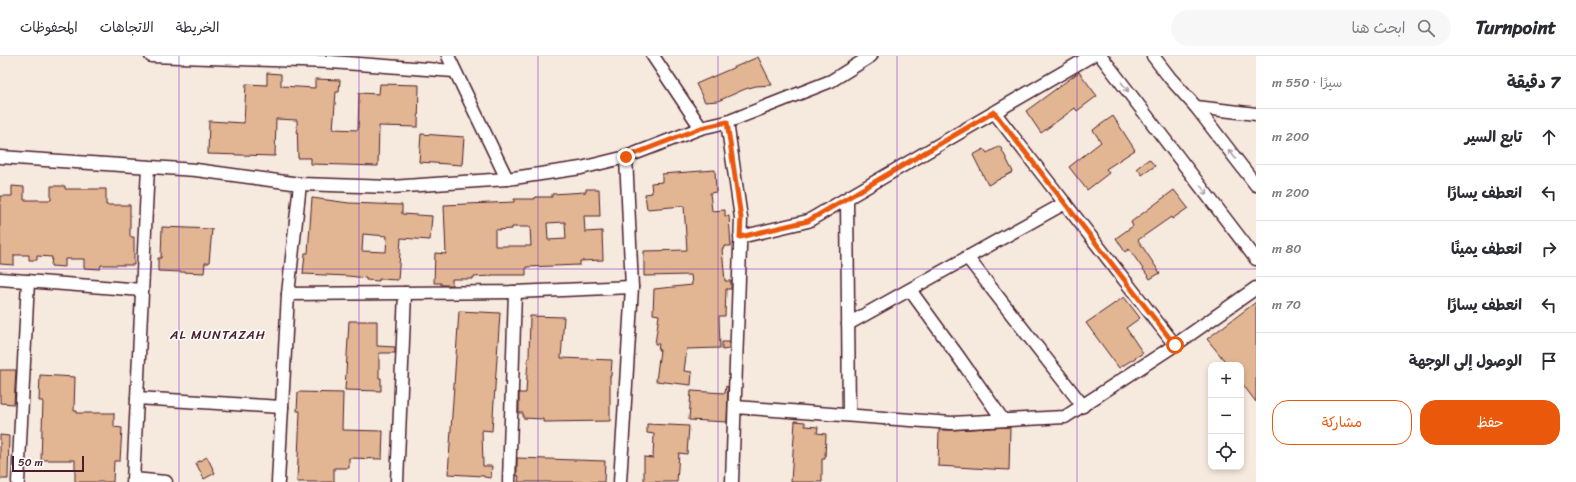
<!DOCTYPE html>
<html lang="ar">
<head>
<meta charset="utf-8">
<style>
	:root { --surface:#fff; --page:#f7f7f7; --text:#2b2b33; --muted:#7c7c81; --line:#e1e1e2; --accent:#ea580c }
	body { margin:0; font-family:Sriracha,"Playpen Sans Arabic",sans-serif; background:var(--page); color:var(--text); direction:rtl }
	.controls { position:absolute; right:12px; bottom:12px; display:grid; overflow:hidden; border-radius:8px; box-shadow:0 2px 6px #0003 }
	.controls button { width:36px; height:36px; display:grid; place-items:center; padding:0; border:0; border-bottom:1px solid var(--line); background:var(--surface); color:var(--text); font:20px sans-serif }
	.scale { position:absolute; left:12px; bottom:10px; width:72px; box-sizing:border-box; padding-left:4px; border:2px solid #4a1f2b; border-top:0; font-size:11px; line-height:14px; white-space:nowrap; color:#4a1f2b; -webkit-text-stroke:3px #fff; paint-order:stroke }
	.stop { position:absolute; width:12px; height:12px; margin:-9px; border:3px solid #ea580c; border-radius:50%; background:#fff }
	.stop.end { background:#ea580c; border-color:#fff; box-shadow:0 1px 4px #0008 }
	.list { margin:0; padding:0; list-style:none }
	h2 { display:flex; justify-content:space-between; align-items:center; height:52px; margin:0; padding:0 16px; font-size:17px }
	h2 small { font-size:13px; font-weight:400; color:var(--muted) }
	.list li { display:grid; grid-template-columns:26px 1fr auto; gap:12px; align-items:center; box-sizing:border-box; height:56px; padding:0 16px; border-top:1px solid var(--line) }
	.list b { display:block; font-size:15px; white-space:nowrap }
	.list em { font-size:13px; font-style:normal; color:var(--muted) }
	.actions { display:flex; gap:8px; padding:12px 16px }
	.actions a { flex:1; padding:9px 0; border:1px solid var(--accent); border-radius:16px; text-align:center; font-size:14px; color:var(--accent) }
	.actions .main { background:var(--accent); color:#fff }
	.icon { flex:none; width:22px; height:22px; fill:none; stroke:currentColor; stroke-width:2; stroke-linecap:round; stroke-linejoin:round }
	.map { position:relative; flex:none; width:1256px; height:426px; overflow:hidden; direction:ltr }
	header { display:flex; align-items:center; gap:24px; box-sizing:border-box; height:56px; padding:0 20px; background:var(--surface); border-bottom:1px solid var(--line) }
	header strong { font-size:19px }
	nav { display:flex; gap:22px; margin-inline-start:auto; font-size:14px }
	.search { width:280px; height:36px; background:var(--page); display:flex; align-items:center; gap:10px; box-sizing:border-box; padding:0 14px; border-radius:22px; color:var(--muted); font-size:15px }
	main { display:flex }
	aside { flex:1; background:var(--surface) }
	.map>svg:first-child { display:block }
	.building { fill:#e2b692; stroke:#4a1f2b; fill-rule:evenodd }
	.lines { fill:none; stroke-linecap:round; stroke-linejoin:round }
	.minor-casing { stroke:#4a1f2b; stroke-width:15 }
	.minor { stroke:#fff; stroke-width:12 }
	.oneway { stroke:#ae9aa0 }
	.route { stroke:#ea580c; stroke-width:5 }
	.grid { fill:none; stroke:#7b2cbf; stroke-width:1; stroke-opacity:0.55 }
	.labels { text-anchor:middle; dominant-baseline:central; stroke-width:3; stroke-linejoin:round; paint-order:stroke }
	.neighbourhood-label { font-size:13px; letter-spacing:1px; fill:#4a1f2b; stroke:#fff }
</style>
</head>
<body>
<header>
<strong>Turnpoint</strong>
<div class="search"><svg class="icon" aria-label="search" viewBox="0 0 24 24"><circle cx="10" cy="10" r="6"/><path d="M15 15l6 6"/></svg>ابحث هنا</div>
<nav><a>الخريطة</a><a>الاتجاهات</a><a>المحفوظات</a></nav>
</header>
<main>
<aside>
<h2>7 دقيقة<small>سيرًا · 550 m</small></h2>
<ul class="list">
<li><svg class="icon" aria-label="ahead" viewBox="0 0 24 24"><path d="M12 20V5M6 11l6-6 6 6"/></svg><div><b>تابع السير</b></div><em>200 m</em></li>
<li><svg class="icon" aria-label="left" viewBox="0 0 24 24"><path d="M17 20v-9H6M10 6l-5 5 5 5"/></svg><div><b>انعطف يسارًا</b></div><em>200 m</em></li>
<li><svg class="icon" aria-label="right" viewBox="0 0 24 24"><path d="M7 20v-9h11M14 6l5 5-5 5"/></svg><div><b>انعطف يمينًا</b></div><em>80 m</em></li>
<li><svg class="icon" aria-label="left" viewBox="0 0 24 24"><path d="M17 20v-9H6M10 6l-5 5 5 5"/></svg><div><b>انعطف يسارًا</b></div><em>70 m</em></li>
<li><svg class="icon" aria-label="arrive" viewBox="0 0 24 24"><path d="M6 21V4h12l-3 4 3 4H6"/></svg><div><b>الوصول إلى الوجهة</b></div></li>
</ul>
<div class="actions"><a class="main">حفظ</a><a>مشاركة</a></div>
</aside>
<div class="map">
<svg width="1256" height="426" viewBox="0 0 1256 426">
	<rect width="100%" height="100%" fill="#f6e9de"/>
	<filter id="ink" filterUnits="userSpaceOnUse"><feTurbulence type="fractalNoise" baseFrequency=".025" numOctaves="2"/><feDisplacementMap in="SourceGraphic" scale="8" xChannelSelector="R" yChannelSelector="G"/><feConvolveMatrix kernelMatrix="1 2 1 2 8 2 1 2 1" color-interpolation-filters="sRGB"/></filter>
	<g filter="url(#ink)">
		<g class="building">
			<path d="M758 1 772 29 756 30 745 33 718 45 705 46 696 28Z"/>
			<path d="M1079 16 1097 40 1077 55 1075 52 1041 77 1026 55Z"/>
			<path d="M267 17 281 18V30L315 32V23L340 24 339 36H336L333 73 358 74 359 37 379 38 380 28 419 29 418 71 379 70 378 110 311 108V102H298L297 64 276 63 275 100 208 98 209 65 244 67 246 28 267 29Z"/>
			<path d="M1113 60 1135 94 1106 113 1109 117 1087 134 1069 111 1101 86 1093 74Z"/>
			<path d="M421 78 464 81 462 109 419 106Z"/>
			<path d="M1000 90 1013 116 988 129 973 99 984 93 987 97Z"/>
			<path d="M1149 103 1155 110 1142 119 1137 112Z"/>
			<path d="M715 114 716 136 710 137 712 155 725 154V160H729L731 190H724V193H722L725 225H731V233H726L725 260H719L720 292 687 293 684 315 692 316 691 329 656 325 660 294H658L659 288H655L659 259 653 258 654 233 692 229 691 219 644 220V195L687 194 684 150 647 153 645 138 652 137 651 127 662 126V118Z"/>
			<path d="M12 130 24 131V144H51V130H65V133H106V149H130V181H134V209H101L100 213 84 212V203H65V211L51 210 52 201 37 200V204H29V199H14V209L0 208V140H12Z"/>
			<path d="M586 133H599L600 160H584L585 176 602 175 603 204 580 205V209L526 211V219H491V220L473 221V223H452V229H441V227H434L435 197 446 198 444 149 514 146V143H535V141H552V138L586 136ZM565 166 566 183 548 184 547 167ZM512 171H530L531 190H495V174L512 173Z"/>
			<path d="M1174 134 1188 152 1172 163 1171 161 1138 184 1160 217 1150 223 1129 193 1125 196 1116 182 1133 170 1131 166Z"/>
			<path d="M312 142 349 147 402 149V158L432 160 430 184 401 182 398 224 379 223V225L366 224V222L348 220 303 218 305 197H308ZM363 178 387 180 386 196 362 195Z"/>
			<path d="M162 171 212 173 209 207H205L204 217 158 215V202H161Z"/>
			<path d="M1124 241 1140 262 1126 272 1143 297 1119 312 1086 267Z"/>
			<path d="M1256 246V346L1241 326V309H1228L1207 283Z"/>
			<path d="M459 255 500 257 492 375 482 374 483 410H492L491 422 484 421V420L448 418Z"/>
			<path d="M530 260 564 261 561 302 612 304 611 320H610V365L543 366V363L523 362V357H519V337H526L528 302H529Z"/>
			<path d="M349 265H377V290L395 291V297H379V322H381V335L345 334Z"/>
			<path d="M722 286H729V293L722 294Z"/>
			<path d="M0 314H16L14 348 0 347Z"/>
			<path d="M40 319 75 321 74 355H77V357H114V371L122 372 120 405H114L113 426H75V404H41L43 345H39Z"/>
			<path d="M726 330 728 331 727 366 689 364 691 335 725 337Z"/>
			<path d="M298 336 343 337 342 374 383 375 382 403 349 402V412H334V426H297L300 355H297Z"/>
			<path d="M795 365 805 366V370L818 371 817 377 826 378 825 403H822V426H791Z"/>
			<path d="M647 368 689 370 687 398 679 397 677 426H644V401L653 402 654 378 647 377Z"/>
			<path d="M1010 371 1009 414 938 410 939 374H951Z"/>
			<path d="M0 379 9 380 8 423H0Z"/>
			<path d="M207 401 215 417 204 423 196 407Z"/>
			<path d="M517 402 605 405 604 426H518L519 420H517Z"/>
		</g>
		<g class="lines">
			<g class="minor-casing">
				<g id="minor">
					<path d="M151 0 331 6 454 15"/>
					<path d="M448 0 507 123"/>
					<path d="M653 0 701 72"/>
					<path d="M1101 0 1256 203"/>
					<path d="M1153 0 1170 22 1196 51 1256 129"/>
					<path d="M1196 51 1256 58"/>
					<path d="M994 56 1175 289"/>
					<path d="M727 66 741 162 732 426"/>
					<path d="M0 101 196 114 300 128 391 131 507 123 581 112 626 101 701 72 727 66 831 25 871 0"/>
					<path d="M847 143 849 359"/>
					<path d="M740 181 808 165 1091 0"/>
					<path d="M967 201 1083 350"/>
					<path d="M0 223 142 234"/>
					<path d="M910 234 958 300 1003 364"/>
					<path d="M288 238 515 236 632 231"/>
					<path d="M848 268 1065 147"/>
					<path d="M137 342 282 351"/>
					<path d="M735 351 951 367 1065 361 1175 289 1256 232"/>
					<path d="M133 423 166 426"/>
					<path d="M18 426 28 225"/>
					<path d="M133 426 148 111"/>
					<path d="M278 426 288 238 300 128"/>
					<path d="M397 426 405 237"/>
					<path d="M509 426 515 236"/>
					<path d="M620 426 632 231 626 101"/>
				</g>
			</g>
			<use href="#minor" class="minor"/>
		</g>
		<defs><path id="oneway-shaft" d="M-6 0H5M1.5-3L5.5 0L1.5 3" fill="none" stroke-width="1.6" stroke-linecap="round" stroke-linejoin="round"/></defs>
		<g class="oneway">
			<use href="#oneway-shaft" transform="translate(1125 31) rotate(53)"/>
			<use href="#oneway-shaft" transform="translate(1232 98) rotate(-128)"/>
			<use href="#oneway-shaft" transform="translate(1204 134) rotate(53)"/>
		</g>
	</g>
	<g class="lines" filter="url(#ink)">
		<path class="route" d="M626 101 701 72 727 66 741 162 740 181 808 165 994 56 1175 289"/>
	</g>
	<path class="grid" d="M179 0V426M359 0V426M538 0V426M718 0V426M897 0V426M1077 0V426M0 213H1256"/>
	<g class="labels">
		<g class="neighbourhood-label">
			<text x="218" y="278">AL MUNTAZAH</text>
		</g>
	</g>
</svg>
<div class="controls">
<button>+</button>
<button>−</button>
<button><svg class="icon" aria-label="locate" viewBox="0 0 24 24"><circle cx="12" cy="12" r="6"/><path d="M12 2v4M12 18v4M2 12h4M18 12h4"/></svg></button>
</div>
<div class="scale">50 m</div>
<div class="stop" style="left:1175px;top:289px"></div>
<div class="stop end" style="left:626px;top:101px"></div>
</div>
</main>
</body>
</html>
